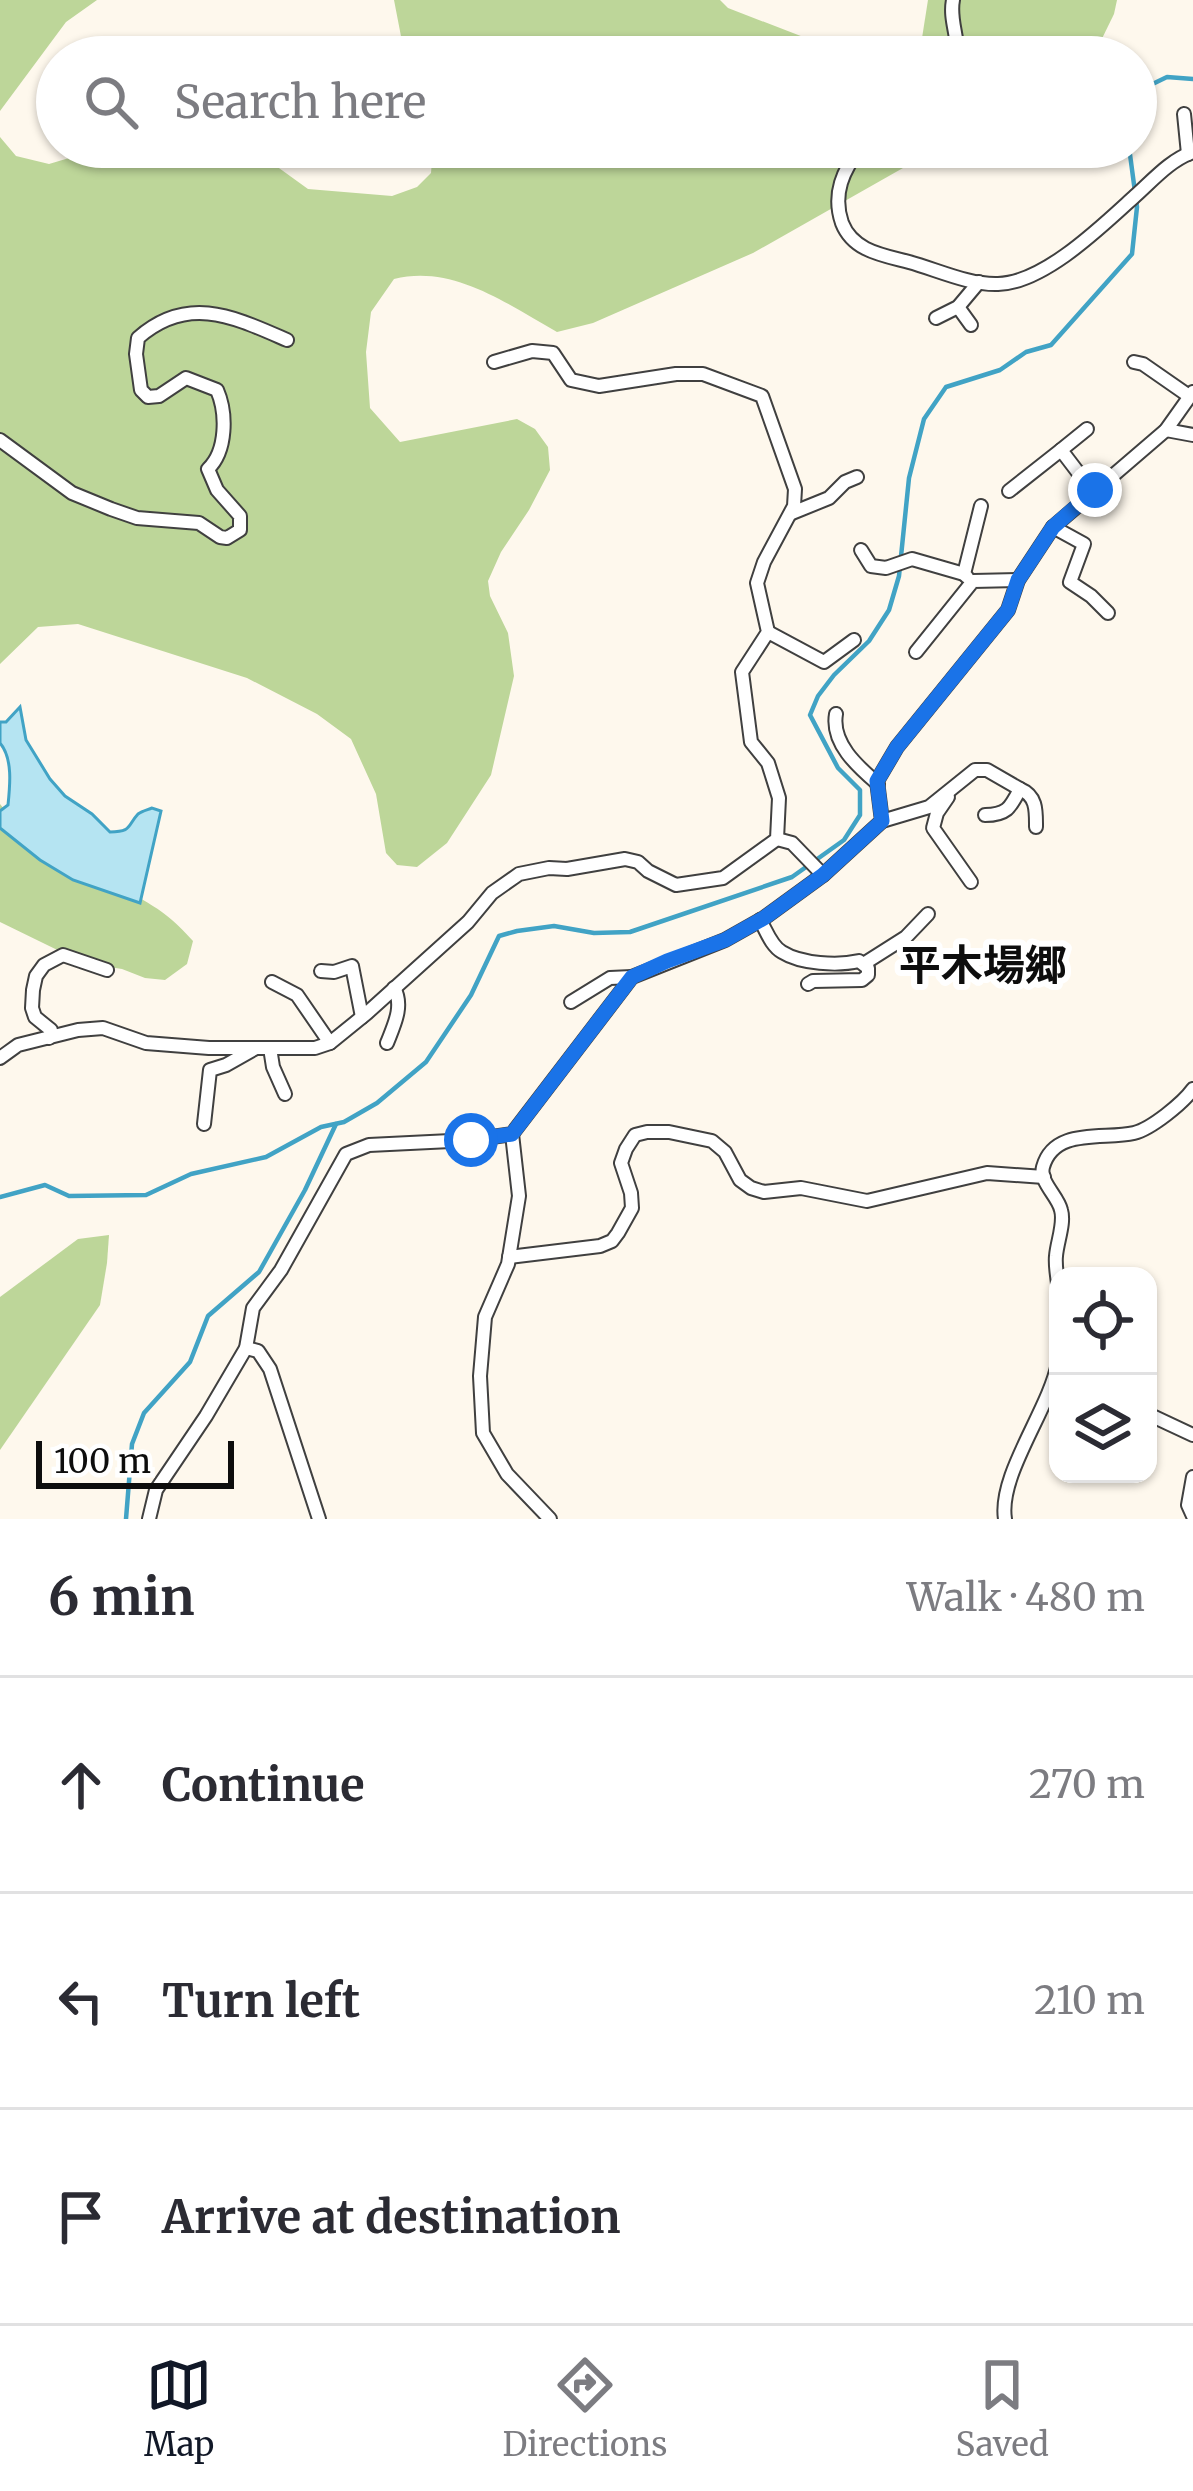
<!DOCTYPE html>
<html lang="en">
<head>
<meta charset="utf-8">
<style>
	:root { --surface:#fff; --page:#f7f7f7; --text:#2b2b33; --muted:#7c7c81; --line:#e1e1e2; --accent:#111827 }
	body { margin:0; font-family:Merriweather,"Noto Sans JP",serif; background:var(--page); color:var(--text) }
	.controls { position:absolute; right:36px; bottom:36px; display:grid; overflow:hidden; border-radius:24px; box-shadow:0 3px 9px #0004 }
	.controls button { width:108px; height:108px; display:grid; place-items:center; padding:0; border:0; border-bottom:3px solid var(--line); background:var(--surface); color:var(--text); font:60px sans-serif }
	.scale { position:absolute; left:36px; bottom:30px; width:198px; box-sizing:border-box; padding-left:12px; border:6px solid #0d0d0d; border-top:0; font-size:33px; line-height:42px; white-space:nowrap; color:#0d0d0d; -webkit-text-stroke:9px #fff; paint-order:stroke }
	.stop { position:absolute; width:36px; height:36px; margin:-27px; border:9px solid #1a73e8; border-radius:50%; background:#fff }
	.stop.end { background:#1a73e8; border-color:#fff; box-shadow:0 3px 12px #0008 }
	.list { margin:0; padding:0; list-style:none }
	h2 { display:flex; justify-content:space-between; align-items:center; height:156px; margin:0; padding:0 48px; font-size:51px }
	h2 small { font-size:39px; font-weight:400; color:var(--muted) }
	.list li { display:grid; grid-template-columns:78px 1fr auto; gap:36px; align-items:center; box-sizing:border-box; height:216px; padding:0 48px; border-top:3px solid var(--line) }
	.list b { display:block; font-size:45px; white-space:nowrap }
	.list em { font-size:39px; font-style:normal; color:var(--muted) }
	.icon { flex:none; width:66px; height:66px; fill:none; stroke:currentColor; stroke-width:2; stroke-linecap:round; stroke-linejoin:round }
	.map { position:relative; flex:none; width:1193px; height:1519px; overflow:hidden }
	.search { position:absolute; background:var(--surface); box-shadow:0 3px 9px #0004; left:36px; right:36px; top:36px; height:132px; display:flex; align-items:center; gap:30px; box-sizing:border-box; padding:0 42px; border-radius:66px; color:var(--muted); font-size:45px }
	.sheet { height:804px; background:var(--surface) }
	nav { display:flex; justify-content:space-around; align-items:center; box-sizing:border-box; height:168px; border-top:3px solid var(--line); background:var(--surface); font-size:33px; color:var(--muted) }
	nav a { display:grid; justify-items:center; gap:6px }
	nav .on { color:var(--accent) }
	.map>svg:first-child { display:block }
	.forest { fill:#bdd699 }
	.water { fill:#b5e4f2; stroke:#41a3c5; stroke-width:3 }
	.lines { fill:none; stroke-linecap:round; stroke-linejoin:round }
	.stream { stroke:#41a3c5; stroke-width:4.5 }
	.street-casing { stroke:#404040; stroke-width:16 }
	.street { stroke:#fff; stroke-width:12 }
	.route { stroke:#1a73e8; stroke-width:15 }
	.labels { text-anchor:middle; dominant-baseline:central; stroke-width:12; stroke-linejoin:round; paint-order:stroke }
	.quarter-label { font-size:42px; font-weight:bold; fill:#0d0d0d; stroke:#fff }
</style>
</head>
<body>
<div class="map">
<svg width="1193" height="1519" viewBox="0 0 1193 1519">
	<rect width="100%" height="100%" fill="#fef8ed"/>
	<g class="forest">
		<path d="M0 0H97L66 22 0 111Z"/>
		<path d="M394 0H720L728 8 855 57H405Z"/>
		<path d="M928 0H1117L1114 14 1093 57H919Z"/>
		<path d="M0 137 16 156 49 164 106 147H250L308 189 392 196 417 187 431 173 433 147H940L753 253 593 323 557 332C507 304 453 264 394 279L371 312 366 352 370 408 400 442 517 419 535 429 548 447 550 470 529 510 501 552 488 581 490 596 508 633 514 676 491 775 447 843 417 867 397 865 386 853 376 794 351 739 317 714 247 678 78 624 38 627 0 664Z"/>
		<path d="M0 804 9 815C41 836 72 861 106 880 144 901 163 907 193 941L187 964 165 980 145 978 122 969 84 963 0 922Z"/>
		<path d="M109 1235 107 1263 100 1305 0 1450V1297L78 1239Z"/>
	</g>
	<path class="water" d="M20 707 26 740 50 779 65 796 92 814 110 832C132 832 127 826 138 814 142 811 147 810 152 808L161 811 140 903 73 880 40 860 0 828V811L8 805C10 786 13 758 0 743V722H6Z"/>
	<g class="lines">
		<g class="stream">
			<path d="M1136 92 1167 77 1193 79"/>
			<path d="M0 1197 45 1185 69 1196 146 1195 191 1174 266 1157 321 1127 344 1122 377 1103 426 1062 471 995 499 936 517 931 554 926 594 933 630 932 792 877 844 840 860 815V790L838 768 810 715 818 696 834 675 869 641 889 610 899 576 909 478 924 419 946 387 1000 370 1026 352 1051 345 1132 254 1137 207 1129 147"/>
			<path d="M126 1519 132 1444 144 1413 190 1362 208 1316 259 1272 305 1190 336 1124"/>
		</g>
		<g class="street-casing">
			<g id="street">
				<path d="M953 0C949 20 959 37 957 57"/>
				<path d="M1184 114 1188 154"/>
				<path d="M861 147C843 170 832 194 842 223 853 251 882 255 909 262 938 270 969 285 998 284 1044 283 1102 226 1135 196 1153 180 1170 160 1193 152"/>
				<path d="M958 307 971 325"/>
				<path d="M936 318 958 307 979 282"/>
				<path d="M1134 362 1143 364 1189 396"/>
				<path d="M1087 429 1061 450 1093 492"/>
				<path d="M1166 430 1193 435"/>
				<path d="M0 440 72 493 111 509 137 518 199 523 220 537 227 538 240 530V516L217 490 208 469C227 451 227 413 217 390L186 378 159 396 148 397 141 390 136 354 138 338C188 294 234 317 287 340"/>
				<path d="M1009 491 1061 450"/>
				<path d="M792 513 829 498 845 482 857 477"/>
				<path d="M1053 527 1084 544 1070 582 1091 596 1108 613"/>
				<path d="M861 550 871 566 886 568 912 559 964 574"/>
				<path d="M967 577 964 574 981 506"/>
				<path d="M768 632 824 662 854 640"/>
				<path d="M916 652 973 581 1018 580"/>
				<path d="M836 714C831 743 857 766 878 784"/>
				<path d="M1020 789C1037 796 1036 811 1036 827"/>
				<path d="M948 797 937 813 933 828 971 882"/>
				<path d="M882 821 929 807 975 770H987L1020 789C1010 808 1007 815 985 815"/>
				<path d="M777 839 792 843 823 875"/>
				<path d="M760 920C766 930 771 946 782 952 801 964 838 966 859 961L868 968V975L862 980 813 981 808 984"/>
				<path d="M865 963 906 937 928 914"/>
				<path d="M321 971 334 972 352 966 362 1017"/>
				<path d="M272 982 297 995 330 1043"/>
				<path d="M571 1002 610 978 632 977"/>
				<path d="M49 1038 51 1030 35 1017 32 1008 33 990 36 976 44 965 63 955 107 970"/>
				<path d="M387 1043C394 1025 404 1006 394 988"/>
				<path d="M270 1048 273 1067 285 1094"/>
				<path d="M0 1058 18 1045 78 1030 103 1028 146 1043 209 1048H315L330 1043 367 1013 468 922 492 893 519 874 549 868 567 869 625 859 638 862 648 871 676 885 723 878 777 839 779 798 768 763 751 742 742 672 768 632 757 583 764 562 794 506 795 489 762 396 703 374H676L599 386 571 380 553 353 532 351 494 362"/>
				<path d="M204 1124 210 1070 226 1065 256 1048"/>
				<path d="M512 1134 519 1196 508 1264 485 1317 480 1376 483 1433 507 1474 550 1519"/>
				<path d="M509 1257 600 1246 612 1241 618 1233 632 1208 631 1193 621 1163 626 1149 635 1135 647 1132H669L712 1141 725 1152 740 1180 751 1188 764 1192 801 1188 867 1201 987 1173 1044 1177"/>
				<path d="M1058 1284C1057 1274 1055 1265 1056 1256 1057 1242 1065 1223 1061 1210 1058 1196 1039 1182 1043 1167 1054 1127 1104 1140 1134 1133 1151 1129 1183 1103 1193 1089"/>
				<path d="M246 1348 258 1351 270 1369 319 1519"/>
				<path d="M1148 1414 1193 1435"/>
				<path d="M1193 1477 1188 1505 1193 1516"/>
				<path d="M149 1519 156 1490 206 1416 246 1348 253 1308 281 1270 346 1154 369 1145 471 1140 512 1134 632 977 725 940 764 918 823 875 882 821 877 781 897 747 1008 610 1018 580 1053 527 1166 430 1193 392"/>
				<path d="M1005 1519C998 1475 1049 1410 1058 1363"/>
			</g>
		</g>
		<use href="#street" class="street"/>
	</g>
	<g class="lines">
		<path class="route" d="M471 1140 512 1134 632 977 667 961 725 940 764 918 823 875 882 821 877 781 897 747 1008 610 1018 580 1053 527 1095 490"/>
	</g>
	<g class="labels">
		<g class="quarter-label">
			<text x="983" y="965">平木場郷</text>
		</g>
	</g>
</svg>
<div class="controls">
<button><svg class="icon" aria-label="locate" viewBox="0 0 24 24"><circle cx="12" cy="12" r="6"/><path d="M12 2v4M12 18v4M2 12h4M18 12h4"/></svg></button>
<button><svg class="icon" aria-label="layers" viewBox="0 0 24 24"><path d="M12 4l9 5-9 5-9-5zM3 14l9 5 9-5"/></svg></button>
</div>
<div class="scale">100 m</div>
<div class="stop" style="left:471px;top:1140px"></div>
<div class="stop end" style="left:1095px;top:490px"></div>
<div class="search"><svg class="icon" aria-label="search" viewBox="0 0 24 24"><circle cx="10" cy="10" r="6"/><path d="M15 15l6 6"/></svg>Search here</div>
</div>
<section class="sheet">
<h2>6 min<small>Walk · 480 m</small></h2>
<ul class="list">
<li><svg class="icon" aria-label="ahead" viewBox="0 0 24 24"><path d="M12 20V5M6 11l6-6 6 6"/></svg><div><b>Continue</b></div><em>270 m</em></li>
<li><svg class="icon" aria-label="left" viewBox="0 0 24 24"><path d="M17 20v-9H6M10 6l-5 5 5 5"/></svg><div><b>Turn left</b></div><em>210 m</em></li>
<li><svg class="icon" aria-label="arrive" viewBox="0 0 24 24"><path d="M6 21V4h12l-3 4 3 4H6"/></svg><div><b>Arrive at destination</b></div></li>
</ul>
</section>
<nav>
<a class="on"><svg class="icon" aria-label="map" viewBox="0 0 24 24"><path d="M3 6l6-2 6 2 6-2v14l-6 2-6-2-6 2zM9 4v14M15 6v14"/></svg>Map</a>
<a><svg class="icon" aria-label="directions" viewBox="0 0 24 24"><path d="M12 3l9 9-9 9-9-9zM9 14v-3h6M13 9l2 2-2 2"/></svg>Directions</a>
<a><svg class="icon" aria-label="saved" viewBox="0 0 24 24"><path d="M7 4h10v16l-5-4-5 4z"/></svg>Saved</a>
</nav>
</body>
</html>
